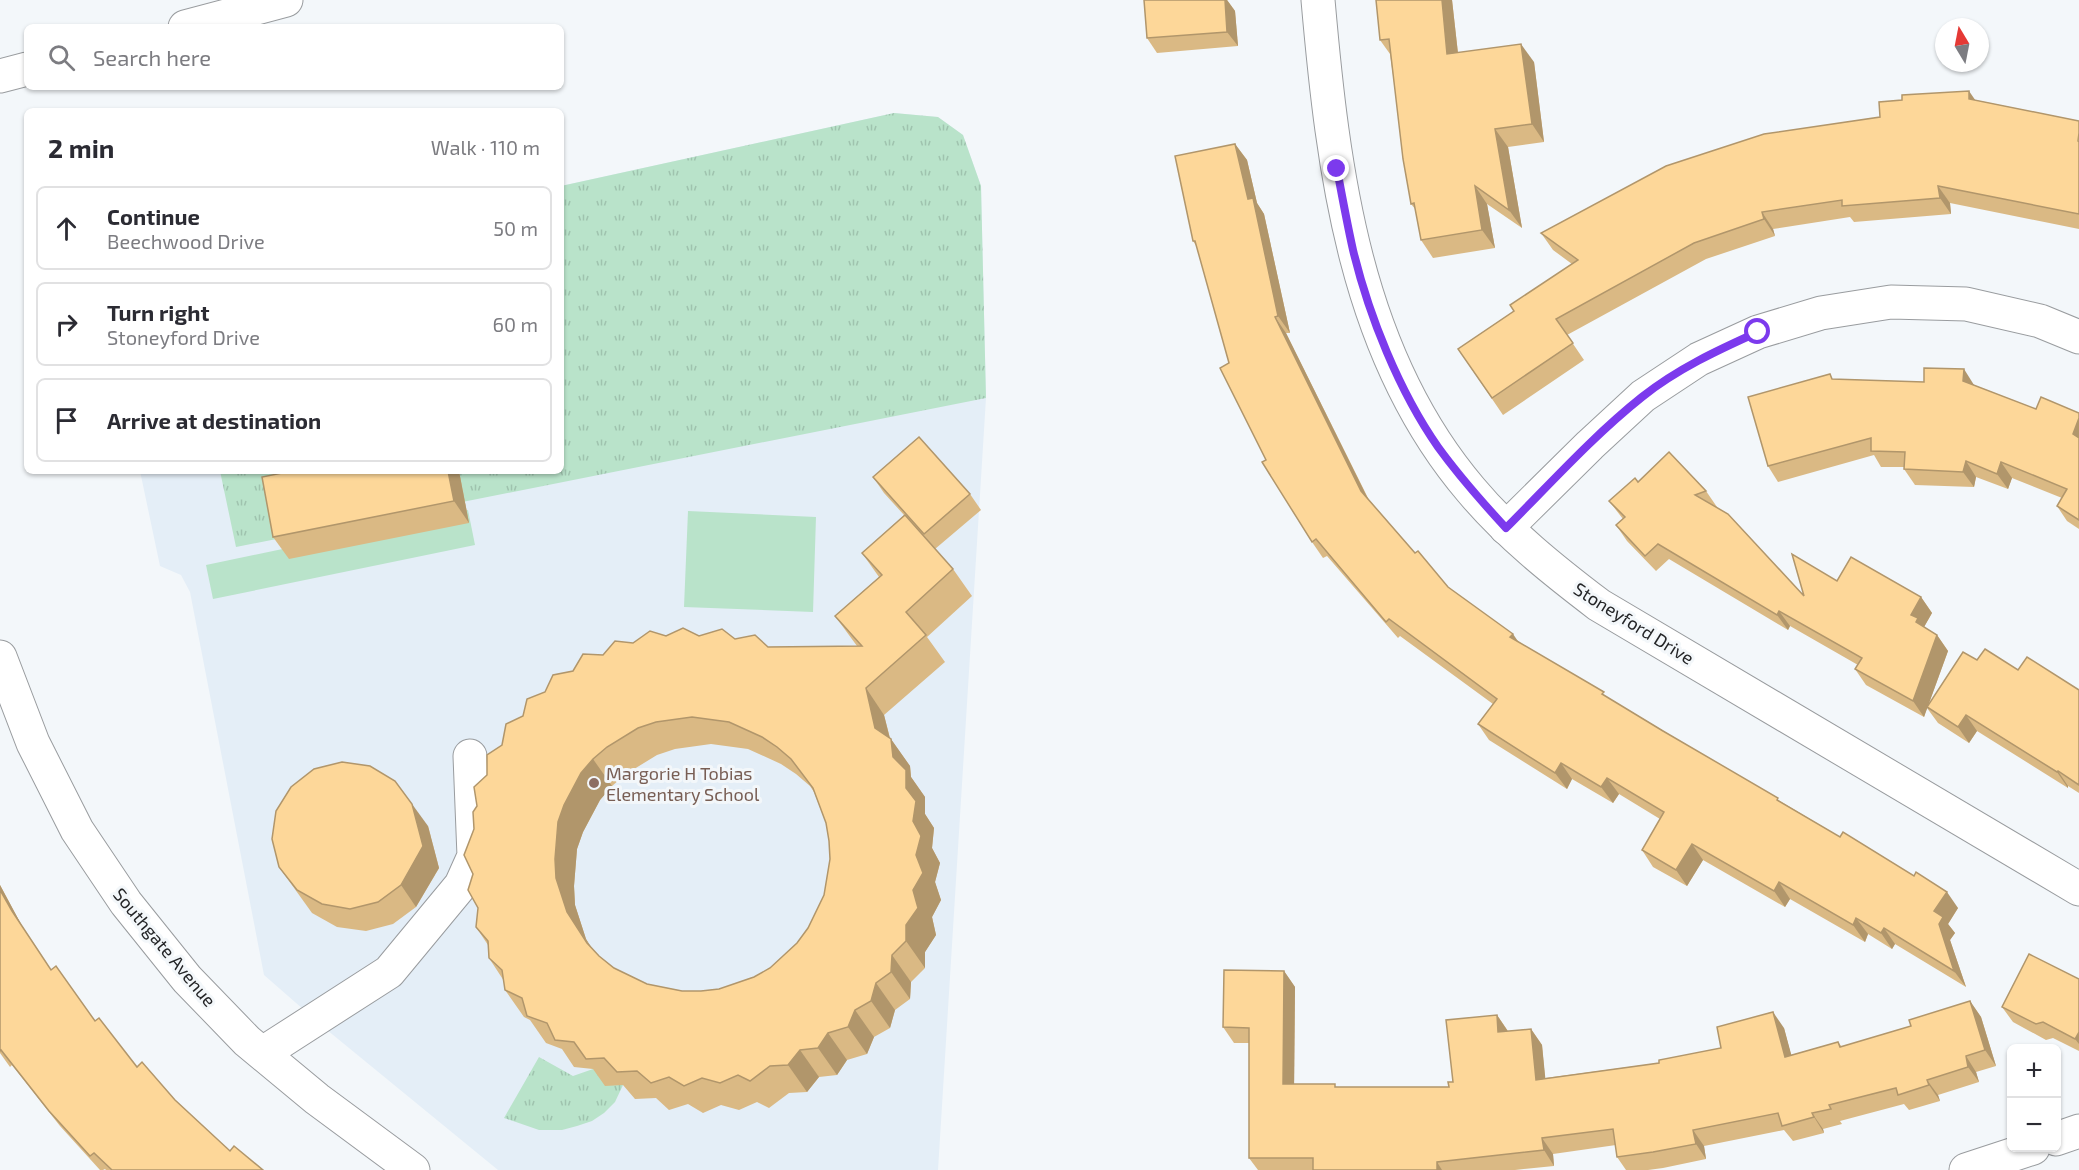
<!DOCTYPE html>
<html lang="en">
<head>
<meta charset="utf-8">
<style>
	:root { --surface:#fff; --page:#f7f7f7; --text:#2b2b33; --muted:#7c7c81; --line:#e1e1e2 }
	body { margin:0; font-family:"Exo 2",sans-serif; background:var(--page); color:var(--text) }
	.controls { position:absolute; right:18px; bottom:18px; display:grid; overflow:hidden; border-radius:9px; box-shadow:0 2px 4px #0004 }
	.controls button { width:54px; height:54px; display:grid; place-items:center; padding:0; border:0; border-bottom:2px solid var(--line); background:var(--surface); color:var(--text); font:30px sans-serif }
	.compass { position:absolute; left:1935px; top:18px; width:54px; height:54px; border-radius:50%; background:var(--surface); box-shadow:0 2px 4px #0004; rotate:350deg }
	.stop { position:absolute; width:18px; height:18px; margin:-14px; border:4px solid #7c3aed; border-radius:50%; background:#fff }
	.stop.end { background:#7c3aed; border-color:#fff; box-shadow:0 2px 6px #0008 }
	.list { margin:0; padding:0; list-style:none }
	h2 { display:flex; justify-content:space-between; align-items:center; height:78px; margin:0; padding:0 24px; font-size:26px }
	h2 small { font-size:20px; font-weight:400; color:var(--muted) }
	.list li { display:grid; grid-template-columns:39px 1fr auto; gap:18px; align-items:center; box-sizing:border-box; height:84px; margin:0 12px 12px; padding:0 12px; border:2px solid var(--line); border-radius:9px }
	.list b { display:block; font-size:22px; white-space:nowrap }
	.list p { margin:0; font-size:20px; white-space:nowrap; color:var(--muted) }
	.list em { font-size:20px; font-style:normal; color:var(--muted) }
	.icon { flex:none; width:33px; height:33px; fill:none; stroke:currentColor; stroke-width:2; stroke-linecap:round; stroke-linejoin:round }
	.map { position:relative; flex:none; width:2079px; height:1170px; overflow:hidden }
	.search { position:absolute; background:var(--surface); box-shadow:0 2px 4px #0004; left:24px; top:24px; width:540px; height:66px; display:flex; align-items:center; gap:15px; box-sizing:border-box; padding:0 21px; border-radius:9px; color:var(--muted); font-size:22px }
	.panel { position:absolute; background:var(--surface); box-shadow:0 2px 4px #0004; left:24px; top:108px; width:540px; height:366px; border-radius:9px }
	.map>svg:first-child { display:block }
	.built { fill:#e4eef7 }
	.green { fill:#b9e3ca }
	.park { fill:url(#park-tufts) }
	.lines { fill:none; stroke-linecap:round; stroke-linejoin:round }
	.minor-casing { stroke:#999c9f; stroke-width:35 }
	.minor { stroke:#fff; stroke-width:33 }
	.wall { fill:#dab984; fill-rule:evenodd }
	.shaded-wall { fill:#b1966b }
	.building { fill:#fdd799; stroke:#b1966b; stroke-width:1.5; fill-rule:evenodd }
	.route { stroke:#7c3aed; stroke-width:8 }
	.education-dot { fill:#8d6e63; stroke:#f3f7fa; stroke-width:2 }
	.labels { text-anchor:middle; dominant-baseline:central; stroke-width:6; stroke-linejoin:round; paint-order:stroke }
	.street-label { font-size:18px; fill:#242527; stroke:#f3f7fa }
	.education-label { font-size:18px; fill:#785e54; stroke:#f3f7fa; text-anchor:start }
</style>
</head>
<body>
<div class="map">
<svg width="2079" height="1170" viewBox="0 0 2079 1170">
	<defs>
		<pattern id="park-tufts" width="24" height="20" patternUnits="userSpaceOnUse" patternTransform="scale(1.5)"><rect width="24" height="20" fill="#b9e3ca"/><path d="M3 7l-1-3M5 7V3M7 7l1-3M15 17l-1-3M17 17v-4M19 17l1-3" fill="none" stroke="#9fc3ae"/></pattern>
	</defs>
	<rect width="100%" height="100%" fill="#f3f7fa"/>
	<path class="built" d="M894 113 938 117 963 135 981 186 986 398 938 1170H498L327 1030 264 975 190 592 181 575 160 566 140 471H561V186Z"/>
	<g class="green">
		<path d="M468 510 475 545 213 599 206 565Z"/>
		<path d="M688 511 816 517 813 612 684 607Z"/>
	</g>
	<g class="park">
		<path d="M894 113 938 117 963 135 981 186 986 398 236 547 220 471H561V186Z"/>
		<path d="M539 1057 573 1076 593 1069 623 1085 615 1102 604 1113 592 1121 577 1126 562 1130H539L504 1118Z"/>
	</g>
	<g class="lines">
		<g class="minor-casing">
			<g id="minor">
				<path d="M1318 0C1333 171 1355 354 1471 490 1508 534 1553 570 1599 605L2079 889"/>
				<path d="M185 27 286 0"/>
				<path d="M0 76 27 69"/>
				<path d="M1506 528 1590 445 1643 396 1699 359 1758 332 1821 313 1891 302 1966 304 2040 321 2079 337"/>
				<path d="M0 657 33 743 77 830 126 903 187 979 247 1041 317 1099 413 1170"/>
				<path d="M263 1053 389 972 461 885 474 856 470 756"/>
				<path d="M2056 1139 2079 1131"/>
				<path d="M1966 1170 2033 1148"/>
			</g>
		</g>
		<use href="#minor" class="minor"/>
	</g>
	<g class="wall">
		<path d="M1144 0H1227L1235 11 1238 46 1157 53 1147 38Z"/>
		<path d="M1376 0H1452L1458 53 1534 62 1544 142 1508 147 1522 228 1487 204 1495 248 1433 258 1421 240 1416 210 1411 204 1390 54 1380 40Z"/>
		<path d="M1975 100 2079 121V229L1950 203 1951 214 1854 222 1850 217 1773 229 1775 236 1706 259 1567 335 1584 360 1503 415 1458 349 1514 311 1572 264 1553 250 1541 233 1880 117Z"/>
		<path d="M1235 144 1247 160 1257 203 1264 214 1290 333H1286L1369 500 1415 553 1448 587 1519 642 1607 697 1958 908 1948 924 1955 933 1950 940 1966 987 1895 944 1892 949 1868 934 1865 942 1790 899 1785 907 1703 860 1687 886 1653 867 1642 850 1660 819 1619 794 1613 803 1572 779 1567 789 1489 740 1478 724 1493 704 1400 636 1398 638 1327 556 1323 558 1312 542 1266 460 1229 363 1197 247 1193 241Z"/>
		<path d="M1834 379 1924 382 1974 385 2036 409 2079 413V529L2067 521 2057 506 2062 498 2012 478 2008 489 1976 477 1974 487 1915 485 1904 469V467H1881L1874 455 1778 482 1768 466Z"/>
		<path d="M292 471H459L469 523 289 559 273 537Z"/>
		<path d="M873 477 970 494 981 510 935 549 953 569 972 596 927 637 945 662 884 715 890 738 910 766 911 777 925 797V814L934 828 932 848 940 863 935 882 941 900 932 917 936 935 925 952V968L911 982 910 999 895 1010 890 1028 874 1037 867 1054 847 1060 837 1075 819 1077 807 1092 789 1093 769 1108 757 1102 739 1110 721 1105 703 1113 688 1104 669 1110 656 1098 635 1099 623 1085 605 1086 593 1069 574 1067 562 1049 546 1043 530 1020 524 1017 505 990 504 981 489 958 488 945 476 927 478 908 473 874 474 829 477 806 487 775 502 745 523 716 545 692 573 671 603 655 633 643 666 636H699L735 639 768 647 857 646 835 616 879 577 862 553 904 515 884 493ZM711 744 748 749 781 764 796 774 810 786 814 792 826 823 829 841 830 859 824 895 808 928 797 943 770 968 754 977 719 989 701 991H682L647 984 614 968 599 956 591 948 586 939 575 905 574 886 577 849 583 832 600 800 612 786 626 774 657 755 675 749Z"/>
		<path d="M1638 482 1706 491 1717 507H1716L1804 596 1837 581 1921 597 1932 613 1924 627 1937 635 1948 651 1928 706 1977 660 2018 670 2079 690V793L2068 786V788L1977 731 1969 743 1938 723 1927 708 1924 717 1866 685 1855 669 1858 665 1790 626 1788 630 1669 559 1656 571 1627 541 1616 525 1623 519 1609 501Z"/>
		<path d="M428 826 439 868 416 907 393 924 366 931 337 927 312 913 279 867Z"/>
		<path d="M0 885 22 926 51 970 95 1021 137 1067 175 1100 230 1151 263 1170H106L105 1169 103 1170H100L60 1126 12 1065 10 1067 0 1053Z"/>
		<path d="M1284 971 1295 987 1294 1084 1338 1087H1449L1497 1015 1508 1031 1531 1029 1542 1045 1545 1078 1659 1063 1721 1048 1784 1028 1791 1055 1838 1042 1842 1047 1911 1026 1970 1001 1981 1017 1996 1066 1976 1072 1979 1082 1938 1095 1940 1101 1909 1110 1904 1104 1840 1121 1842 1124 1823 1129 1824 1133 1793 1141 1784 1130 1704 1146 1706 1159 1663 1168 1648 1170H1626L1617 1157 1616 1145 1553 1154 1554 1166 1515 1170H1258L1249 1158V1043H1234L1223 1027Z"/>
		<path d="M2079 979V1051L2053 1038 2046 1040 2013 1022 2002 1007Z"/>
	</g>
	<g class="shaded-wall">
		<path d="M1225 0H1227L1235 11 1238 46 1227 32Z"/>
		<path d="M1442 0H1452L1460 72 1447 54Z"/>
		<path d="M1521 44 1534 62 1544 142 1532 124Z"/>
		<path d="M1969 91 1980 107 1969 99Z"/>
		<path d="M1495 129 1508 147 1522 228 1509 210Z"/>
		<path d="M1235 144 1247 160 1257 203 1264 214 1290 333 1278 316 1248 199Z"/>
		<path d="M1475 186 1487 204 1495 248 1482 230Z"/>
		<path d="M1938 186 1950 203 1951 214 1940 198Z"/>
		<path d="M1762 212 1773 229 1775 236 1764 219Z"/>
		<path d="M1275 317 1286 333 1372 507 1361 491Z"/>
		<path d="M1964 369 1974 385V396L1963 381Z"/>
		<path d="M2079 418V443L2073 434Z"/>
		<path d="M1966 461 1976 477 1974 487 1963 472Z"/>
		<path d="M2001 462 2012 478 2008 489 1997 474Z"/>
		<path d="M448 471H459L469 523 454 501Z"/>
		<path d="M1921 597 1932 613 1924 627 1927 637 1911 615Z"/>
		<path d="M1779 611 1790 626 1788 630 1777 615Z"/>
		<path d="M1513 634 1524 650 1510 637Z"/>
		<path d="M1937 635 1948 651 1924 717 1913 701Z"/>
		<path d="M866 688 884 715 892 747 891 739 910 766 911 777 925 797V814L934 828 932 848 940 863 935 882 941 900 932 917 936 935 925 952V968L906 941V925L913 890 916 855 913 821 906 788 893 757 875 728Z"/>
		<path d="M1966 715 1977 731 1969 743 1958 727Z"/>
		<path d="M593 759 612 786 600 800 583 832 577 849 574 886 575 905 586 939 606 970 567 912 556 878 555 859 558 822 564 805 581 773Z"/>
		<path d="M1561 763 1572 779 1567 789 1555 773Z"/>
		<path d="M2058 771 2068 786V788L2057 772Z"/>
		<path d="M1607 778 1619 794 1613 803 1601 787Z"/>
		<path d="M412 804 428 826 439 868 416 907 401 885Z"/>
		<path d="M1692 844 1703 860 1687 886 1676 870Z"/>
		<path d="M1779 882 1790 899 1785 907 1774 891Z"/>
		<path d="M0 885 22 926 62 985 12 911 0 890Z"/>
		<path d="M1947 892 1958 908 1948 924 1955 933 1950 940 1966 987 1954 971 1934 911Z"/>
		<path d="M1856 918 1868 934 1865 942 1853 925Z"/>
		<path d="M1884 928 1895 944 1892 949 1881 933Z"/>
		<path d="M892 955 911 982 910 999 891 972Z"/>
		<path d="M1284 971 1295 987 1294 1099 1283 1084Z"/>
		<path d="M876 983 895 1010 890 1028 871 1001Z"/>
		<path d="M1970 1001 1981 1017 1996 1066 1985 1050Z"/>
		<path d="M855 1010 874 1037 867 1054 848 1027Z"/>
		<path d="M1773 1012 1784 1028 1796 1072 1785 1057Z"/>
		<path d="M1497 1015 1507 1030 1509 1048 1498 1032Z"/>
		<path d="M1531 1029 1542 1045 1547 1095 1536 1080Z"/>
		<path d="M2079 1032V1044L2075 1039Z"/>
		<path d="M828 1033 847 1060 837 1075 818 1048Z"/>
		<path d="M800 1050 819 1077 807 1092 788 1065Z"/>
		<path d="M1966 1056 1976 1072 1979 1082 1968 1067Z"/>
		<path d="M1927 1080 1938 1095 1940 1101 1929 1085Z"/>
		<path d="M1812 1113 1823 1129 1824 1133 1814 1117Z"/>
		<path d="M1693 1130 1704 1146 1706 1159 1696 1144Z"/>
		<path d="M1542 1138 1553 1154 1554 1166 1544 1150Z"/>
		<path d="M1437 1162 1442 1170H1437Z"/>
	</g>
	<g class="building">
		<path d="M1144 0H1225L1227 32 1147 38Z"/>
		<path d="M1376 0H1442L1447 54 1521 44 1532 124 1495 129 1509 210 1475 186 1482 230 1421 240 1414 203 1411 204 1403 159 1389 39 1380 40Z"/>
		<path d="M1969 91V99L2079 121V133L2078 141 2079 142V214L1938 186 1940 198 1842 206V200L1762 212 1764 219 1694 243 1556 319 1573 343 1492 398 1458 349 1514 311 1510 305 1578 260 1541 233 1666 166 1764 134 1880 117 1879 102 1902 100V95Z"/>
		<path d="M1235 144 1248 199 1253 198 1278 316 1275 317 1361 491 1415 553 1418 551 1448 587 1513 634 1510 637 1604 692 1602 694 1663 731 1778 798 1777 800 1840 837 1843 832 1914 876 1916 872 1947 892 1934 911 1943 917 1939 924 1954 971 1884 928 1881 933 1856 918 1853 925 1779 882 1774 891 1692 844 1676 870 1642 850 1664 812 1607 778 1601 787 1561 763 1555 773 1478 724 1497 699 1389 619 1386 622 1316 539 1312 542 1262 462 1266 460 1220 368 1229 363 1195 241H1193L1175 156Z"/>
		<path d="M1924 368 1964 369 1963 381 2036 409 2041 397 2079 413V418L2073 434 2079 438V520L2057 506 2067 489 2001 462 1997 474 1966 461 1963 472 1904 469 1905 452 1871 451V438L1768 466 1748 397 1830 374 1832 379 1924 382Z"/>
		<path d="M919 437 970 494 924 534 873 477Z"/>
		<path d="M1669 452 1706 491 1695 495 1728 514 1804 596 1792 554 1837 581 1851 557 1921 597 1911 615 1918 618 1916 622 1937 635 1913 701 1855 669 1862 658 1779 611 1777 615 1658 544 1645 556 1616 525 1625 517 1609 501 1635 478 1638 482Z"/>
		<path d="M292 471H448L454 501 273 537 262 477Z"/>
		<path d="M905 515 953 569 906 612 926 635 866 688 875 728 891 739 893 757 906 770V788L916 801 913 821 921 836 916 855 923 873 913 890 918 908 906 925V941L892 955 891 972 876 983 871 1001 855 1010 848 1027 828 1033 818 1048 800 1050 788 1065 770 1066 750 1081 738 1075 720 1083 702 1078 684 1086 669 1077 651 1083 637 1071 617 1072 604 1058 586 1059 574 1042 555 1040 547 1023 527 1016 522 998 505 990 502 970 489 958 488 941 476 927 478 908 468 890 473 874 464 855 474 829 473 812 477 806 474 787 487 775V755L502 745 506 724 523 716 527 699 545 692 553 675 573 671 583 654 603 655 615 641 633 643 650 631 666 636 683 628 699 636 722 629 735 639 755 635 768 647 862 646 835 616 882 575 862 553ZM692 717 729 722 762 737 777 747 791 759 813 788 826 823 829 841 830 859 824 895 808 928 797 943 770 968 754 977 719 989 701 991H682L647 984 614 968 599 956 587 943 567 912 556 878 555 859 558 822 564 805 581 773 593 759 607 747 638 728 656 722Z"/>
		<path d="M1985 649 2018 670 2027 657 2079 690V785L2058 771 2057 772 1966 715 1958 727 1927 707 1963 652 1977 660Z"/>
		<path d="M342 762 370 766 395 781 412 804 423 846 401 885 378 902 350 909 322 904 297 890 279 867 272 839 276 811 291 787 314 769Z"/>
		<path d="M0 890 12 911 51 970 56 966 95 1021 99 1018 137 1067 142 1062 175 1100 230 1151 234 1146 263 1170H112L94 1153 90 1156 49 1111 1 1050 0 1051Z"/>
		<path d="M2029 954 2079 979V1032L2075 1039 2043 1022 2036 1024 2002 1007Z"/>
		<path d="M1224 970 1284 971 1283 1084H1335V1087H1449L1448 1082H1453L1446 1020 1497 1015 1498 1032 1531 1029 1536 1080 1659 1063V1060L1721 1048 1717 1027 1773 1012 1785 1057 1838 1042 1840 1047 1911 1026 1909 1020 1970 1001 1985 1050 1966 1056 1968 1067 1927 1080 1929 1085 1898 1095 1896 1088 1829 1105 1831 1109 1812 1113 1814 1117 1782 1126 1778 1113 1693 1130 1696 1144 1653 1152 1617 1157 1613 1129 1542 1138 1544 1150 1437 1162V1170H1313V1158H1249V1028L1223 1027Z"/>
	</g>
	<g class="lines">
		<path class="route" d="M1337 169C1342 196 1347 223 1353 250 1369 316 1399 391 1438 447 1459 476 1482 502 1506 528 1550 484 1593 436 1642 397 1677 369 1718 350 1758 332"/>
	</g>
	<circle class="education-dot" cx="594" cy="783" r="6"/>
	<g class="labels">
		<g class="street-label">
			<text transform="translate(1634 623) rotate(32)">Stoneyford Drive</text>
			<text transform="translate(165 947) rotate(50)">Southgate Avenue</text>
		</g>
		<g class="education-label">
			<text x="606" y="773">Margorie H Tobias<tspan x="606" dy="21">Elementary School</tspan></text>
		</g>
	</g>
</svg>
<div class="controls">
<button>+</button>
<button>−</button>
</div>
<svg class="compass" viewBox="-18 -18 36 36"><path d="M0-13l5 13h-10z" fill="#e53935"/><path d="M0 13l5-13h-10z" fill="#7c7c81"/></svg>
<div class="stop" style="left:1758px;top:332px"></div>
<div class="stop end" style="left:1337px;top:169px"></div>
<div class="search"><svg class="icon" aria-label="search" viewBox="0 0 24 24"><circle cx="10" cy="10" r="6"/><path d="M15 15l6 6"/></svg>Search here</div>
<section class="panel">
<h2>2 min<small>Walk · 110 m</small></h2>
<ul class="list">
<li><svg class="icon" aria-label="ahead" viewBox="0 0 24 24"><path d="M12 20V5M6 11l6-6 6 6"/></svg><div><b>Continue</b><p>Beechwood Drive</p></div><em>50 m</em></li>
<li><svg class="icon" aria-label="right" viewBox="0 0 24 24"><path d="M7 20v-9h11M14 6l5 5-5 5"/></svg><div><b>Turn right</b><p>Stoneyford Drive</p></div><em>60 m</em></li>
<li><svg class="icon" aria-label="arrive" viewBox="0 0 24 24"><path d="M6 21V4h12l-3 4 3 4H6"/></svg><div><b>Arrive at destination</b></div></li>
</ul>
</section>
</div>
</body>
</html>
